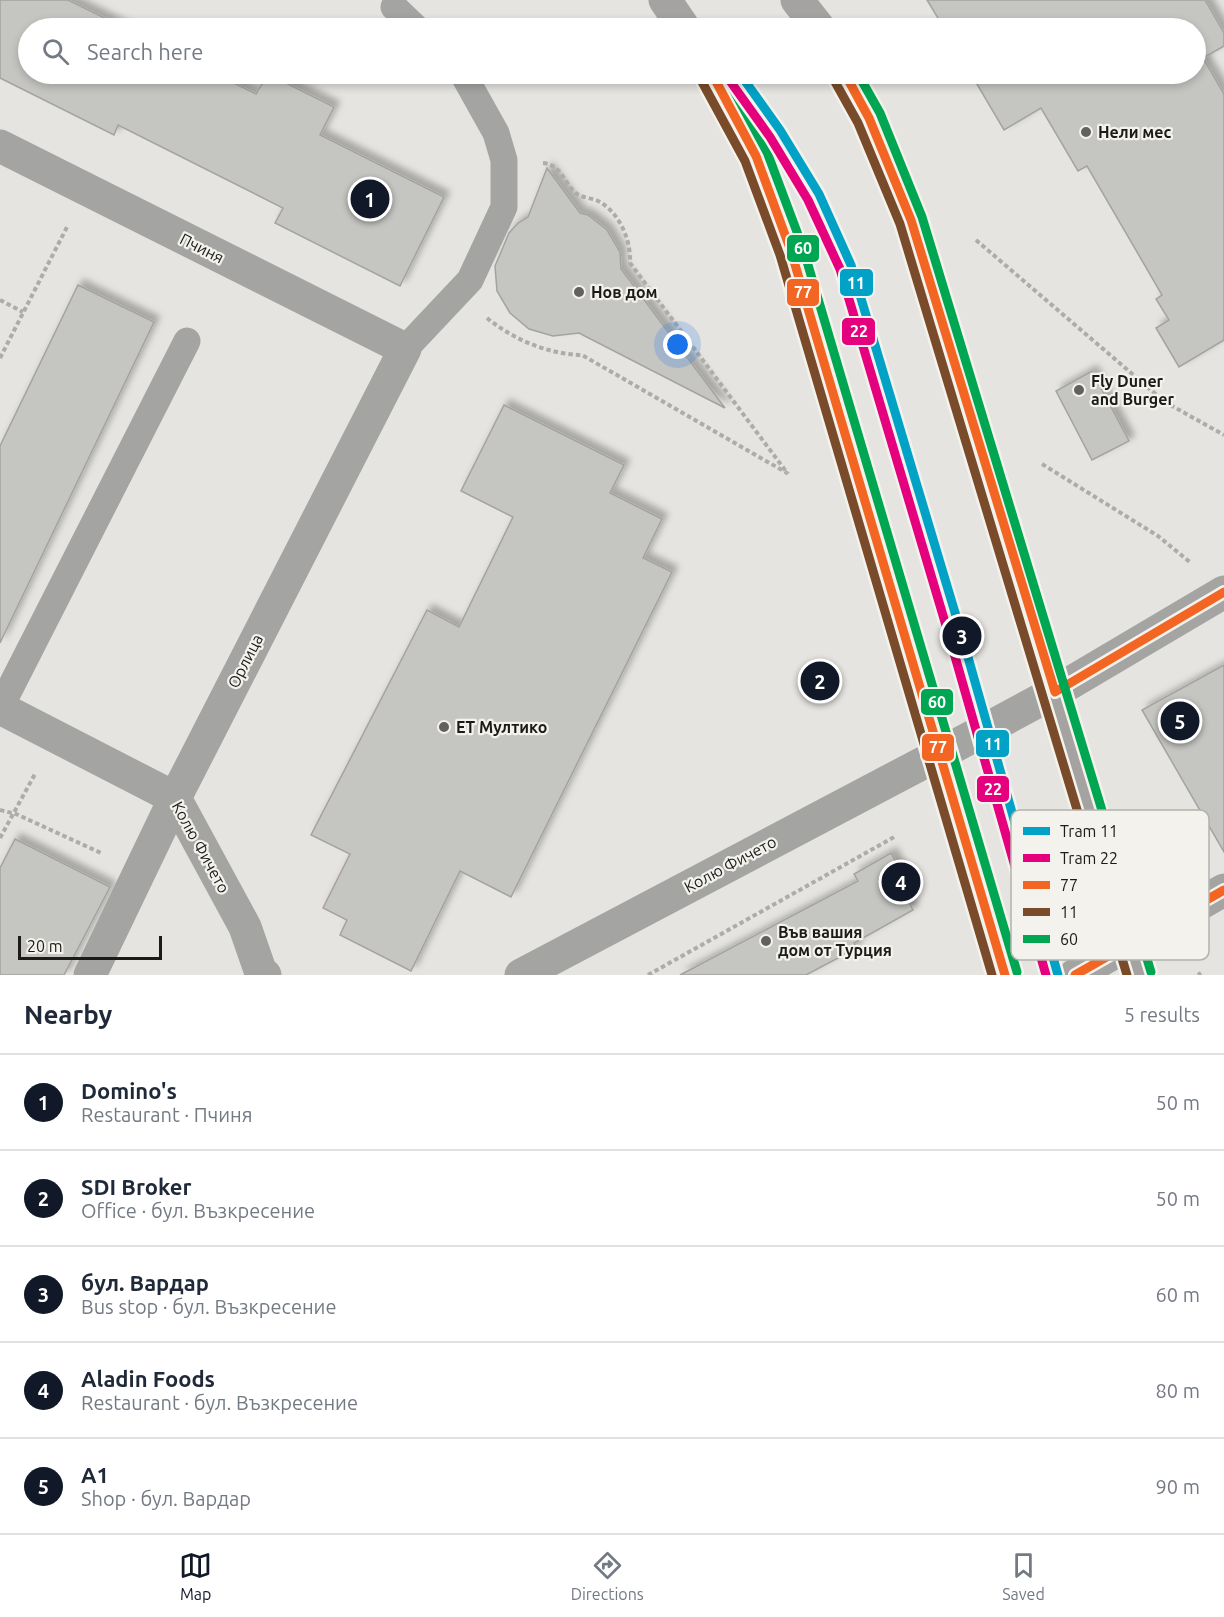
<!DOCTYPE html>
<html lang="en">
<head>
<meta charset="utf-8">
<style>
	:root { --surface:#fff; --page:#f2f2f3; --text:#1f2937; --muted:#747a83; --line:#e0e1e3; --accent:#111827 }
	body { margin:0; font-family:Ubuntu,sans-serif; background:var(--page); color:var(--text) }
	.scale { position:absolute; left:18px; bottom:15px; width:144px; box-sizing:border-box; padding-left:6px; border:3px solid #1c1b19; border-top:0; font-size:16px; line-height:21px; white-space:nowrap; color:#1c1b19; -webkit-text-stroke:4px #f3f2ec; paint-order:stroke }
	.you { position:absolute; left:678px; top:345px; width:21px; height:21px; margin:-15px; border:4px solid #fff; border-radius:50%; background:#1a73e8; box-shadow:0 0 0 9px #1a73e833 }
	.badge { display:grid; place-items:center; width:39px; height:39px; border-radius:50%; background:var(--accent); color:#fff; font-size:20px; font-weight:700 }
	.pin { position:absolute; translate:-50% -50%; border:3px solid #fff; box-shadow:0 2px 6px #0006 }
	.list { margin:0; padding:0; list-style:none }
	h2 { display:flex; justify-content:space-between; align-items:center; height:78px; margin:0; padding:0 24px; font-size:26px }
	h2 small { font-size:20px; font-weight:400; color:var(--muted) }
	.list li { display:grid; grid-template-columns:39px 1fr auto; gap:18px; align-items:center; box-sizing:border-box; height:96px; padding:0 24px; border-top:2px solid var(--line) }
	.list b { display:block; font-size:22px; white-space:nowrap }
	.list p { margin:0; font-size:20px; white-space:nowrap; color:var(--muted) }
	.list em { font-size:20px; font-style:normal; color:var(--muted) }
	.icon { flex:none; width:33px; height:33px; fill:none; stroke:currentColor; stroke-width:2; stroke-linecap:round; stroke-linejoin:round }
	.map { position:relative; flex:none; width:1224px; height:975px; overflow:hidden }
	.search { position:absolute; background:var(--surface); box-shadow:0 3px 9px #0003; left:18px; right:18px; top:18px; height:66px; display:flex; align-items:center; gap:15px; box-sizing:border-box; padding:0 21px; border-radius:33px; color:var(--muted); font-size:22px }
	.sheet { height:558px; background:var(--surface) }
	nav { display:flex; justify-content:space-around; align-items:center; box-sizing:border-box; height:84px; border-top:2px solid var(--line); background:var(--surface); font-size:16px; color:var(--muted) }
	nav a { display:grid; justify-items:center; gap:3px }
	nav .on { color:var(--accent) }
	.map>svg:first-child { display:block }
	.building { fill:#c5c5c2; stroke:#a4a3a0; stroke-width:1.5; filter:url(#shadow) }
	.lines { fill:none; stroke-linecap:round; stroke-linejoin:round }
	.path { stroke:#acaca9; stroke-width:4; stroke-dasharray:4.5 3; stroke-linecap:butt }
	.service { stroke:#a4a4a3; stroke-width:27 }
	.minor { stroke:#a4a4a3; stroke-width:33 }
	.tertiary { stroke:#a4a4a3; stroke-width:33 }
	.secondary { stroke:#a4a3a1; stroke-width:33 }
	.bus-1-casing { stroke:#f3f2ec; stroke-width:14 }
	.bus-2-casing { stroke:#f3f2ec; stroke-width:14 }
	.bus-3-casing { stroke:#f3f2ec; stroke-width:14 }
	.bus-1 { stroke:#f26522; stroke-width:9 }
	.bus-2 { stroke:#7a4b2a; stroke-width:9 }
	.bus-3 { stroke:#00a651; stroke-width:9 }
	.tram-1-casing { stroke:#f3f2ec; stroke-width:14 }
	.tram-2-casing { stroke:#f3f2ec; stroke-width:14 }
	.tram-1 { stroke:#01a2c5; stroke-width:9 }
	.tram-2 { stroke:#e5007d; stroke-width:9 }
	.poi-dot { fill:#62615f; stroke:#f3f2ec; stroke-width:2 }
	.labels { text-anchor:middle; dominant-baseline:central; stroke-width:4.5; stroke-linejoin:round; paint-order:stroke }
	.poi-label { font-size:16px; font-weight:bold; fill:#1c1b19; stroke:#f3f2ec; text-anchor:start }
	.street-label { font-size:16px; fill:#1c1b19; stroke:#f3f2ec }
	.key { fill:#f3f2ec; stroke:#b2b2ad; stroke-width:1.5 }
	.key-label { font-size:16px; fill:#1c1b19 }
	.line-badge { stroke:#f3f2ec; stroke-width:2 }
	.badge-label { font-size:16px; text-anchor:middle; font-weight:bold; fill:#fff }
</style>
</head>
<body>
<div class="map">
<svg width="1224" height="975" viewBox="0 0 1224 975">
	<defs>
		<filter id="shadow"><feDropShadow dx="5.5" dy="-5.5" stdDeviation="3" flood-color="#0004"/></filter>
	</defs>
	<rect width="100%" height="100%" fill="#e5e4e0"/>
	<g class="building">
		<path d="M0 0H68L125 28H28V74H216L256 94 268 74 334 107 320 135 444 197 400 286 275 223 283 208 118 125 114 135 0 78Z"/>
		<path d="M927 0H1205L1224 33V46L1203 58 1224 94V340L1179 367 1156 328 1169 320 1156 299 1162 295 1087 166 1078 171 1041 108 1004 130 971 74H1196V28H944Z"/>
		<path d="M547 168 580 213 588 215 607 230 620 252 621 269 725 408 579 333 553 336 529 329 510 313 497 291 495 266 509 233 518 223 528 217Z"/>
		<path d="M78 285 154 322 0 643V446Z"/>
		<path d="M1092 371 1129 441 1092 460 1056 391Z"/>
		<path d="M504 405 624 465 610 493 662 519 643 558 672 572 511 897 460 871 411 971 340 935 347 920 323 908 350 854 311 835 427 610 459 627 513 517 461 491Z"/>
		<path d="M1224 665V852L1142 710Z"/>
		<path d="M15 839 110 887 64 975H0V868Z"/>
		<path d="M891 853 913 891 905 895 913 910 854 943 857 948 806 975H680L858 881 854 874Z"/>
	</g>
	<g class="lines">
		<g class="path">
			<path d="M543 163C562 165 564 184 577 194 583 198 593 198 600 202 620 214 631 240 630 263L788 474"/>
			<path d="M976 240 1165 402 1224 435"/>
			<path d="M0 300 23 312"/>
			<path d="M487 318C514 340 548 354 582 355L787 473"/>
			<path d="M0 358 68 225"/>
			<path d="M1042 464 1158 536 1191 563"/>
			<path d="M0 810 16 814 101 853"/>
			<path d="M0 838 35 774"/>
			<path d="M648 975 896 836"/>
			<path d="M1198 975 1201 973"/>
		</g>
		<g class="service">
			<path d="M394 7 416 28"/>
			<path d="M405 349 470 280 504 207V160L496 133 463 74"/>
			<path d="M0 708 187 341"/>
		</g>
		<g class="minor">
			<path d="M0 146 405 349 175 798 90 975"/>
			<path d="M0 708 175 798 245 927 261 973 265 975"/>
			<path d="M521 975 940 754"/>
		</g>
		<g class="tertiary">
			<path d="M940 754 1055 692 1224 592"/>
			<path d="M1075 975 1224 890"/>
		</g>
		<g class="secondary">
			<path d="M665 0 684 28"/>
			<path d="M797 0 819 28"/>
			<path d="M712 74 756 156 791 251 1005 975"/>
			<path d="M845 74 869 118 911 220 1140 975"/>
		</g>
		<g class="bus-1-casing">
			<g id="bus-1">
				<path d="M712 74 756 156 791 251 1005 975"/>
				<path d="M845 74 869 118 911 220 1055 692 1224 592"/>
				<path d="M1075 975 1224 890"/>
			</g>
		</g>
		<g class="bus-2-casing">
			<g id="bus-2">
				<path d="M701 80 745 161 780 255 992 975"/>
				<path d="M834 80 858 123 900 224 1127 975"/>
			</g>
		</g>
		<g class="bus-3-casing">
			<g id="bus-3">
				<path d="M725 74 767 152 803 248 1017 972"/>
				<path d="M858 74 880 113 922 217 1151 972"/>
			</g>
		</g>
		<use href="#bus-1" class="bus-1"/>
		<use href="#bus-2" class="bus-2"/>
		<use href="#bus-3" class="bus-3"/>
		<g class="tram-1-casing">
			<path id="tram-1" d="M740 74 780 130 819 194 851 265 962 636 1058 975"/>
		</g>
		<g class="tram-2-casing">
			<path id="tram-2" d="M730 81 770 137 808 200 840 269 950 639 1046 975"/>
		</g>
		<use href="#tram-1" class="tram-1"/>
		<use href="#tram-2" class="tram-2"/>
	</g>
	<g class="poi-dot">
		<circle cx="1086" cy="132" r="6"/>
		<circle cx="579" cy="292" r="6"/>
		<circle cx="1079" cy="390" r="6"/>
		<circle cx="444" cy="727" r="6"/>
		<circle cx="766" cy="941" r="6"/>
	</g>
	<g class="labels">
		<g class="poi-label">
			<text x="1098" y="132">Нели мес</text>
			<text x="591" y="292">Нов дом</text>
			<text x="1091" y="381">Fly Duner<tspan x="1091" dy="18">and Burger</tspan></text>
			<text x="456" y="727">ЕТ Мултико</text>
			<text x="778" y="932">Във вашия<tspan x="778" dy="18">дом от Турция</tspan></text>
		</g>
		<g class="street-label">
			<text transform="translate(202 248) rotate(27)">Пчиня</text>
			<text transform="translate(245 661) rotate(-63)">Орлица</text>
			<text transform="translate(201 847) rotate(61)">Колю Фичето</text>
			<text transform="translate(730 864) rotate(-28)">Колю Фичето</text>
		</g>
	</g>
	<rect x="1011" y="810" width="198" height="150" rx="9" class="key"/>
	<rect x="1023" y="827" width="27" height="8" fill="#01a2c5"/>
	<rect x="1023" y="854" width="27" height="8" fill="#e5007d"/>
	<rect x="1023" y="881" width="27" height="8" fill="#f26522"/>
	<rect x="1023" y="908" width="27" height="8" fill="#7a4b2a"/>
	<rect x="1023" y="935" width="27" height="8" fill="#00a651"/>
	<g class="key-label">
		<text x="1060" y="837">Tram 11</text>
		<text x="1060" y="864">Tram 22</text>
		<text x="1060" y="891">77</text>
		<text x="1060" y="918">11</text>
		<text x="1060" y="945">60</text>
	</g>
	<g class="line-badge">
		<rect x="786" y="234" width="34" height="29" rx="6" fill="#00a651"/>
		<rect x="839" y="268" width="35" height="29" rx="6" fill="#01a2c5"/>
		<rect x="786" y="278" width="34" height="29" rx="6" fill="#f26522"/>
		<rect x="841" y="317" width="35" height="29" rx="6" fill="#e5007d"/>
		<rect x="920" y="688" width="34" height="28" rx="6" fill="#00a651"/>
		<rect x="975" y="729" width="35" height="29" rx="6" fill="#01a2c5"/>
		<rect x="921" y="733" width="34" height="29" rx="6" fill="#f26522"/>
		<rect x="976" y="775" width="34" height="28" rx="6" fill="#e5007d"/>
	</g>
	<g class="badge-label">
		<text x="803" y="254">60</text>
		<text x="856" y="289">11</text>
		<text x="803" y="298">77</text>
		<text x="859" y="337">22</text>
		<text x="937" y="708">60</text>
		<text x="993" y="750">11</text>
		<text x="938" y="753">77</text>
		<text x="993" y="795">22</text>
	</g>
</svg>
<div class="scale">20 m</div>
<div class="you"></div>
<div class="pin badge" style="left:370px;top:199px">1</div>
<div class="pin badge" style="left:820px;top:681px">2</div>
<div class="pin badge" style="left:962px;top:636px">3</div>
<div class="pin badge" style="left:901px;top:882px">4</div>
<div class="pin badge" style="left:1180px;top:721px">5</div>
<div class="search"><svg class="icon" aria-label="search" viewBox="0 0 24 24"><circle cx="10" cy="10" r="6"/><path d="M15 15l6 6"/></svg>Search here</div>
</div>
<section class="sheet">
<h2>Nearby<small>5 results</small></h2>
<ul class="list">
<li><span class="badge">1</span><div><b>Domino's</b><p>Restaurant · Пчиня</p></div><em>50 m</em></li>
<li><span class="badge">2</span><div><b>SDI Broker</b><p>Office · бул. Възкресение</p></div><em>50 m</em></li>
<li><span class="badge">3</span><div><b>бул. Вардар</b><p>Bus stop · бул. Възкресение</p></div><em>60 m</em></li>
<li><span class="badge">4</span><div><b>Aladin Foods</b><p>Restaurant · бул. Възкресение</p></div><em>80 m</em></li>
<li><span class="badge">5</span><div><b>A1</b><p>Shop · бул. Вардар</p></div><em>90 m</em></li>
</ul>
</section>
<nav>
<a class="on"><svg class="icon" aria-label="map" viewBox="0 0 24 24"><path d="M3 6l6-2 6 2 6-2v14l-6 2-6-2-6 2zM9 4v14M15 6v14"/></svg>Map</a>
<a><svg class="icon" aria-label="directions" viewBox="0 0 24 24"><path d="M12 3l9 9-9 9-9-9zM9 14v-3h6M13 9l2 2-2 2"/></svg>Directions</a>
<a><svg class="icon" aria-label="saved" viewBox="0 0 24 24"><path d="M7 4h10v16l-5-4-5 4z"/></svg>Saved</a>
</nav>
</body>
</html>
